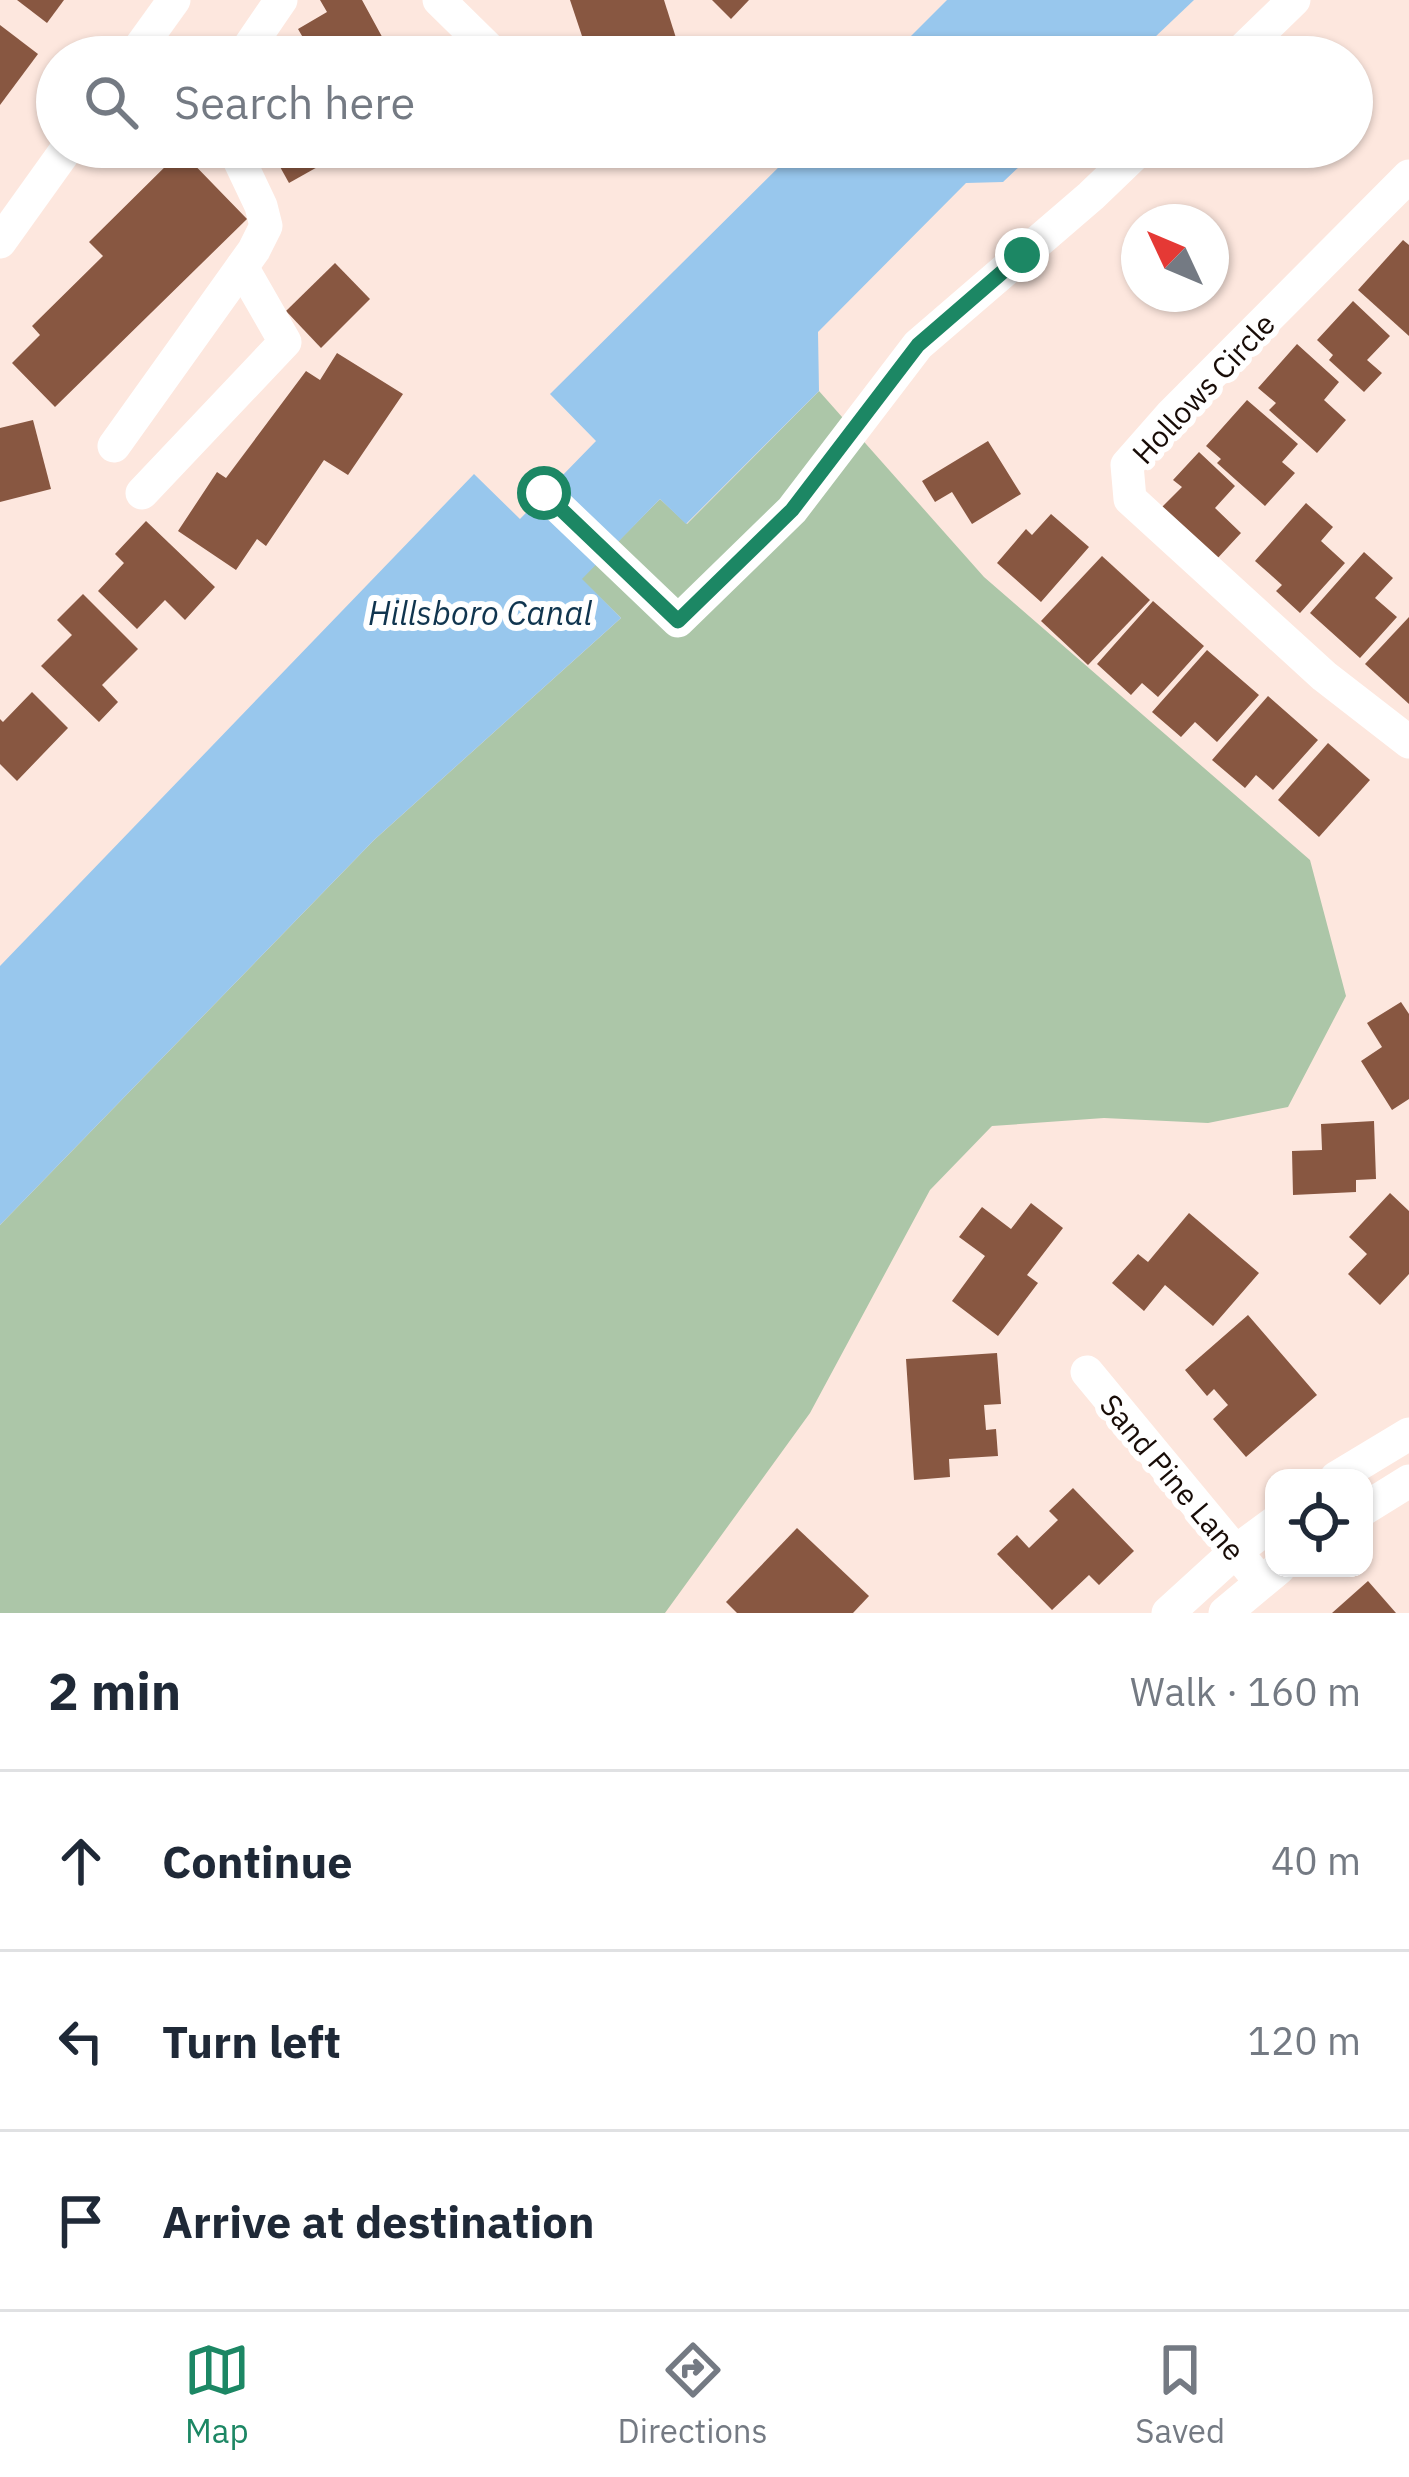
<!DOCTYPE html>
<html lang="en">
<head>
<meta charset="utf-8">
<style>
	:root { --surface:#fff; --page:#f6f6f7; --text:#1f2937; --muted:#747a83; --line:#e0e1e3; --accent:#1c8764 }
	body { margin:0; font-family:"IBM Plex Sans",sans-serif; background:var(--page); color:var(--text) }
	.controls { position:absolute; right:36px; bottom:36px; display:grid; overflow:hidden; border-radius:24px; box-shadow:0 3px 9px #0004 }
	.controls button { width:108px; height:108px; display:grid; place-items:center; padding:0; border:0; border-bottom:3px solid var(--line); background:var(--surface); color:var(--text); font:60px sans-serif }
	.compass { position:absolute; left:1121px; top:204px; width:108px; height:108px; border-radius:50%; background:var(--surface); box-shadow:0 3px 9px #0004; rotate:314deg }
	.stop { position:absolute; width:36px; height:36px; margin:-27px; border:9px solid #1c8764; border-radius:50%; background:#fff }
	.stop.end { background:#1c8764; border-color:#fff; box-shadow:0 3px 12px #0008 }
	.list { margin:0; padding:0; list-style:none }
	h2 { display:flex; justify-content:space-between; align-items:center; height:156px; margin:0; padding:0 48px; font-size:51px }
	h2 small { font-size:39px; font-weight:400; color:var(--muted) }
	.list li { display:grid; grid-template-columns:78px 1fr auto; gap:36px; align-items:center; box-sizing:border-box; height:180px; padding:0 48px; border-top:3px solid var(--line) }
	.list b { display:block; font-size:45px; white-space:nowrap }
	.list em { font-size:39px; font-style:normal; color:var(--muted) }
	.icon { flex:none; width:66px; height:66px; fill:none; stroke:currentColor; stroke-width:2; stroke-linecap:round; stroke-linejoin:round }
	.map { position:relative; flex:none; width:1409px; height:1613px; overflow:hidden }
	.search { position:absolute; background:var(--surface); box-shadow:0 3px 9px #0004; left:36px; right:36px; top:36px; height:132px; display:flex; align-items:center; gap:30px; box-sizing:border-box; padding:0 42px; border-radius:66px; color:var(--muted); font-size:45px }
	.sheet { height:696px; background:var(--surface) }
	nav { display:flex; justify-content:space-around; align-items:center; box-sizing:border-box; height:168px; border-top:3px solid var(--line); background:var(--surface); font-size:33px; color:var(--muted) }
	nav a { display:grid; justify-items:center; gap:6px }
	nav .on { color:var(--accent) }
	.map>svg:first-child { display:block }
	.green { fill:#acc6a8 }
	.water { fill:#98c7ed }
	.building { fill:#885741 }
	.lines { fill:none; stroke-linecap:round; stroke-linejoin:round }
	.minor { stroke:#fff; stroke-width:33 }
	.route { stroke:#1c8764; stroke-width:15 }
	.labels { text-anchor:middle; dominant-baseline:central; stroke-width:12; stroke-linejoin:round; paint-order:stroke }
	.street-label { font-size:30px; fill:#180c07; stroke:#fff }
	.water-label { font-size:33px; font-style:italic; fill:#10354f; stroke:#fff }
</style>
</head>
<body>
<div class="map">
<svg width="1409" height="1613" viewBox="0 0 1409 1613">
	<rect width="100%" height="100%" fill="#fde7de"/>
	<path class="green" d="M819 391 984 577 1310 860 1346 996 1288 1107 1208 1123 1104 1118 992 1126 930 1190 810 1413 665 1613H0V1225L374 840 621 618 581 579 660 499 687 524Z"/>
	<g class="water">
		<path d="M947 0H1194L1134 57H890Z"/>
		<path d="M799 147H1040L1003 182 966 183 818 332 819 391 686 524 660 499 582 579 621 618 374 840 0 1225V966L474 474 520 519 596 441 550 394Z"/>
	</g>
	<g class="building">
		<path d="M17 0H64L47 23Z"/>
		<path d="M320 0H362L392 55 293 57 309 48 298 29 327 12Z"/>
		<path d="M570 0H664L682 57H589Z"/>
		<path d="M712 0H749L731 19Z"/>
		<path d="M0 25 38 54 0 105Z"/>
		<path d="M269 147H353L289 183Z"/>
		<path d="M181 151 247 219 55 407 12 363 40 335 32 326 103 256 89 242Z"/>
		<path d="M1403 240 1409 245V336L1358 290Z"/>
		<path d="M335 263 370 299 321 348 286 311Z"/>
		<path d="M1353 301 1390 336 1367 360 1382 373 1364 392 1329 360 1333 355 1317 340Z"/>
		<path d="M1297 344 1339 382 1324 400 1346 420 1317 453 1269 410 1276 403 1258 388Z"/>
		<path d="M337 353 403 394 348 475 324 460 266 546 257 539 236 570 178 531 217 472 226 478 306 371 320 380Z"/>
		<path d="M1247 400 1298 444 1282 462 1295 473 1265 506 1217 463 1221 459 1206 446Z"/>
		<path d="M33 420 51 489 0 502V428Z"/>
		<path d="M988 441 1021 494 972 524 952 492 935 502 922 481Z"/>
		<path d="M1199 452 1235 486 1215 508 1241 533 1215 561 1160 509 1182 487 1173 480Z"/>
		<path d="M1306 503 1333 527 1321 541 1345 563 1300 613 1276 591 1282 585 1255 561Z"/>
		<path d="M1051 514 1089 547 1041 602 997 563 1026 529 1032 535Z"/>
		<path d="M146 521 215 587 185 620 165 600 137 629 98 591 124 563 115 554Z"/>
		<path d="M1364 552 1393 578 1375 598 1397 617 1360 658 1310 613Z"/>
		<path d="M1102 556 1150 600 1088 665 1041 621Z"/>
		<path d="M83 594 138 649 102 685 118 702 99 722 41 666 72 635 57 620Z"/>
		<path d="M1153 601 1204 646 1158 697 1142 683 1131 695 1097 664Z"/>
		<path d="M1409 617V704L1365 664Z"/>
		<path d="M1207 650 1259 695 1217 742 1195 722 1181 737 1152 712Z"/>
		<path d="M32 692 68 728 17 781 0 764V719L3 722Z"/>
		<path d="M1268 696 1318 740 1273 790 1256 775 1245 788 1212 760Z"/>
		<path d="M1328 743 1370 780 1319 837 1278 800Z"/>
		<path d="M1401 1002 1409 1014V1099L1392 1110 1361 1061 1382 1047 1367 1023Z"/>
		<path d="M1374 1121 1376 1179 1356 1180V1192L1293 1195 1292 1151 1322 1150 1321 1124Z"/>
		<path d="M1390 1193 1409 1211V1274L1380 1305 1348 1274 1367 1254 1349 1237Z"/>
		<path d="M1031 1203 1063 1228 1027 1275 1038 1283 998 1336 952 1301 985 1256 959 1237 982 1207 1011 1229Z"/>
		<path d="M1189 1213 1259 1273 1213 1326 1165 1285 1144 1311 1112 1283 1138 1254 1148 1262Z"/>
		<path d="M1248 1315 1317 1395 1246 1457 1213 1419 1228 1405 1214 1389 1207 1396 1185 1370Z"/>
		<path d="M997 1353 1001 1404 984 1405 986 1430 996 1429 998 1456 949 1459 950 1477 914 1480 906 1359Z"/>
		<path d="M1073 1488 1134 1551 1099 1585 1089 1575 1052 1610 997 1554 1017 1535 1029 1548 1058 1520 1049 1511Z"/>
		<path d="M797 1528 869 1596 853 1613H737L726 1602Z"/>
		<path d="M1368 1581 1396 1613H1332Z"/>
	</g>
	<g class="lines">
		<g class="minor">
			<path d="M439 0 497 57"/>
			<path d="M133 57 174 0"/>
			<path d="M242 57 281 0"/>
			<path d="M1235 57 1294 0"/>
			<path d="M1409 176 1171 415 1127 465 1130 499 1324 676 1409 742"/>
			<path d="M0 242 68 147"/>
			<path d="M114 446 254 250 266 226 261 206 233 147"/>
			<path d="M142 493 285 342 242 267"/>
			<path d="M544 493 678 621 792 510 918 345 1091 196 1142 147"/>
			<path d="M1087 1372 1260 1581"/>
			<path d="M1336 1478 1409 1434"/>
			<path d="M1364 1509 1409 1481"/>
			<path d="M1168 1613 1236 1551 1274 1523"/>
			<path d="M1225 1613 1279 1568"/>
		</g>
	</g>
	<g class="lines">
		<path class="route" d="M544 493 678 621 792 510 918 345 1022 255"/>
	</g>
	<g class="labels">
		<g class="street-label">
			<text transform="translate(1203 388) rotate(-47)">Hollows Circle</text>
			<text transform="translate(1173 1477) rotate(50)">Sand Pine Lane</text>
		</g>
		<g class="water-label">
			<text x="480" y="612">Hillsboro Canal</text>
		</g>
	</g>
</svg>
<div class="controls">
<button><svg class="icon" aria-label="locate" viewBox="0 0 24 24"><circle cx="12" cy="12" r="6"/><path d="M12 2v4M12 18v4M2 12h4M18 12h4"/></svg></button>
</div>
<svg class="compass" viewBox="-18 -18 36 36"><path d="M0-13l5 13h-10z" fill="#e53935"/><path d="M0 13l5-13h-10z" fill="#747a83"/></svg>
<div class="stop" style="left:544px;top:493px"></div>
<div class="stop end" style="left:1022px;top:255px"></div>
<div class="search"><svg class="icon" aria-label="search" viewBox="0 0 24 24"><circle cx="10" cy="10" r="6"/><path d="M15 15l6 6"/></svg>Search here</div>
</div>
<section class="sheet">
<h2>2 min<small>Walk · 160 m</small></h2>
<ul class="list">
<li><svg class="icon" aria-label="ahead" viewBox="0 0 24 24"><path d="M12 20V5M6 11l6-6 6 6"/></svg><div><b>Continue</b></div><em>40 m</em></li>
<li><svg class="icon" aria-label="left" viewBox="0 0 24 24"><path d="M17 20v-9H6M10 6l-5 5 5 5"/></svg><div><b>Turn left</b></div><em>120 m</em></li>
<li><svg class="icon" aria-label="arrive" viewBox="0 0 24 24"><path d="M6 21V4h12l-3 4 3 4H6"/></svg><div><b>Arrive at destination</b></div></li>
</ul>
</section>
<nav>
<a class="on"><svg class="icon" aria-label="map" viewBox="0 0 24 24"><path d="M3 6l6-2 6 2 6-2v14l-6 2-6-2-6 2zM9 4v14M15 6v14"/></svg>Map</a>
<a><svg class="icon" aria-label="directions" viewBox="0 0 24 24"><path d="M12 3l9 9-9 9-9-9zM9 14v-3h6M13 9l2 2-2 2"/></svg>Directions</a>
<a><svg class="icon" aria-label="saved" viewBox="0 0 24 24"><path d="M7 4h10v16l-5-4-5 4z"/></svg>Saved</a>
</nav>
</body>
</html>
